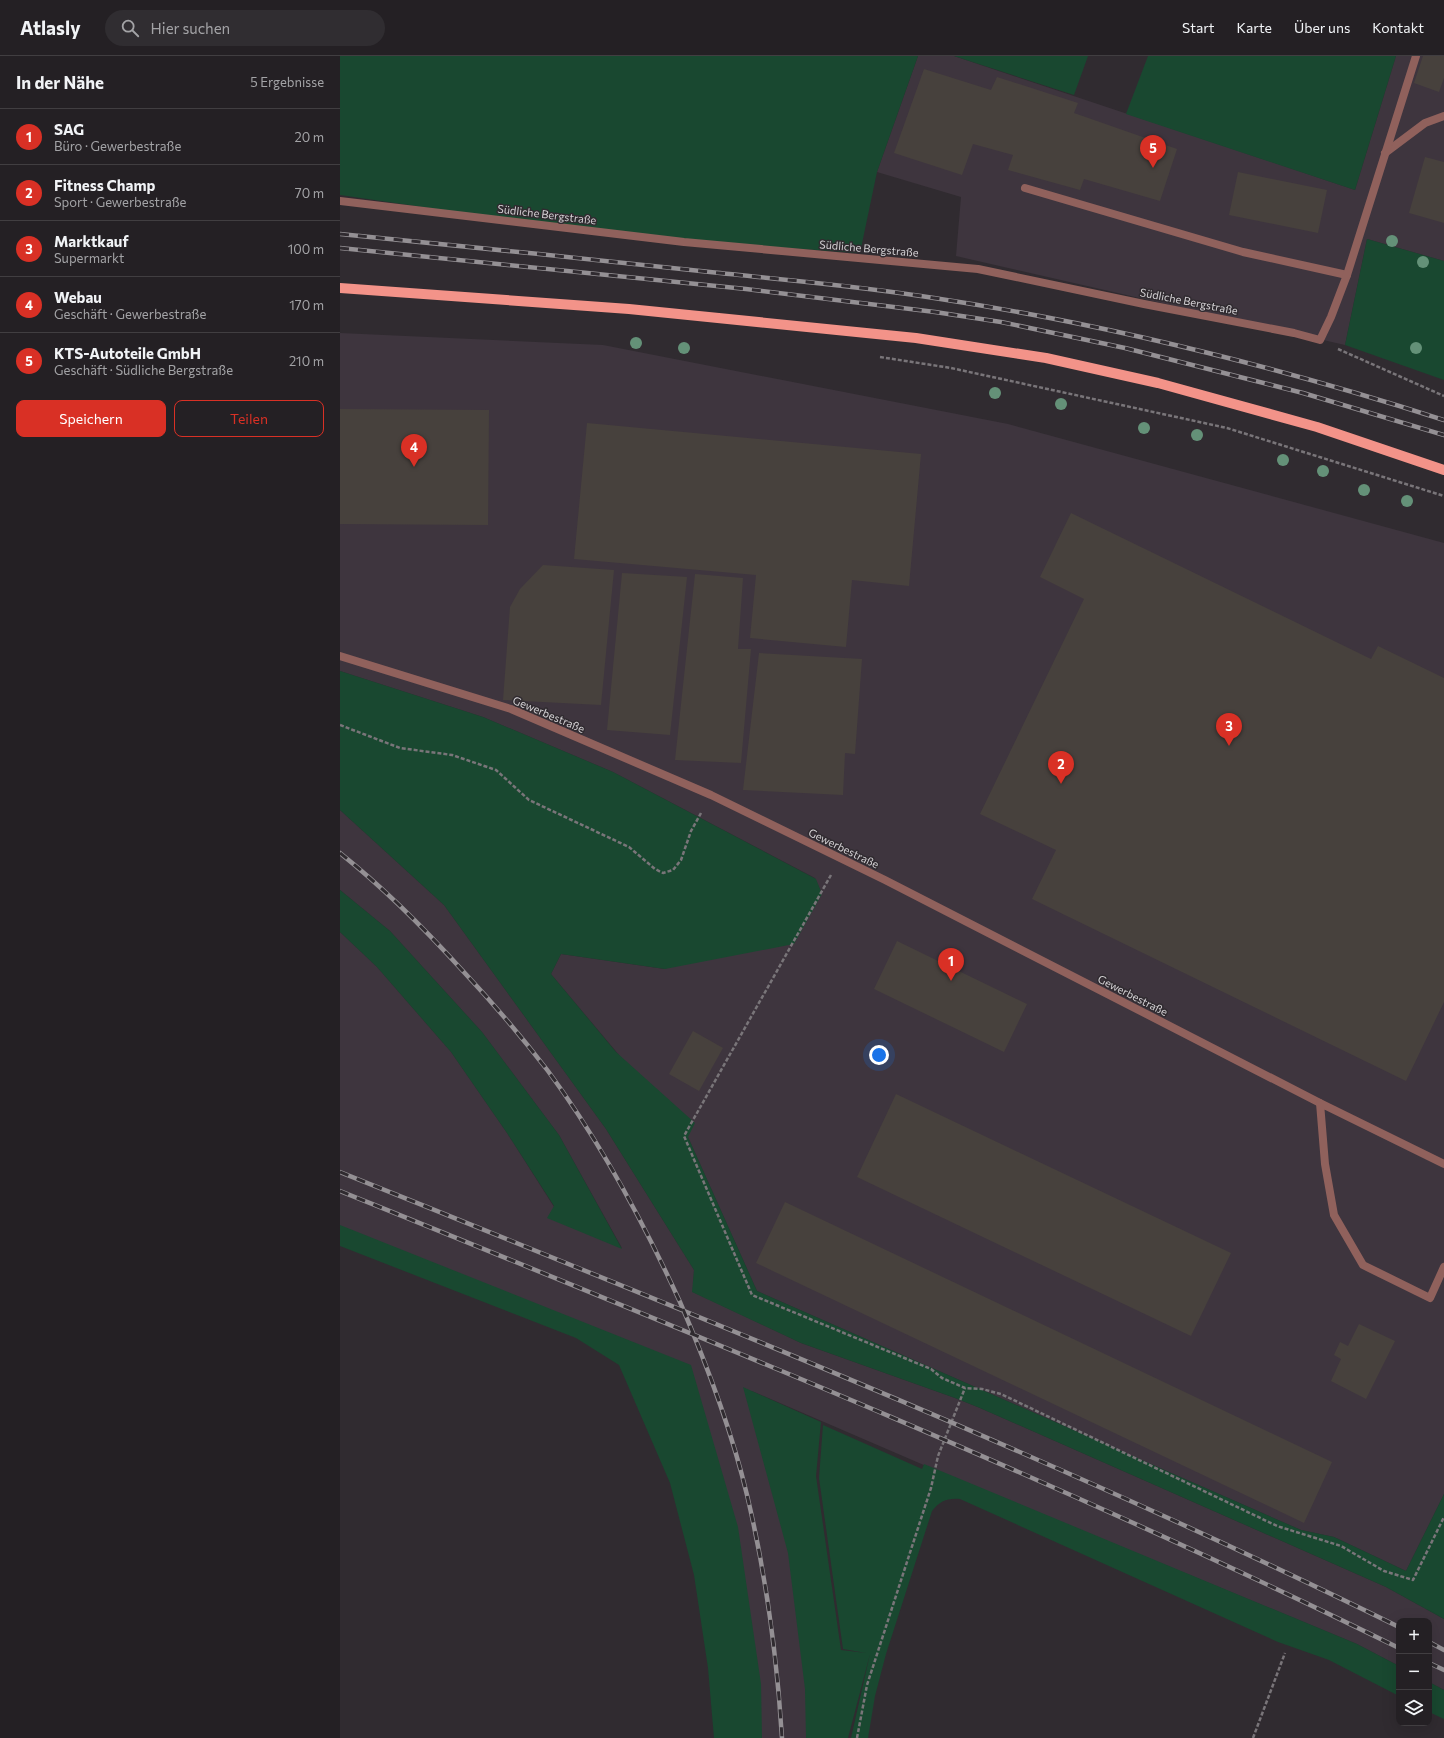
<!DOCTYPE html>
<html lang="de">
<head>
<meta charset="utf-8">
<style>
	:root { --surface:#242024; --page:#302d31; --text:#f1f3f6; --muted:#a3a3a6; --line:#413e41; --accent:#d93025 }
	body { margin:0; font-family:Commissioner,sans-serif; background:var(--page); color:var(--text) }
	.controls { position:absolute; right:12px; bottom:12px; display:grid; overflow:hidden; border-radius:8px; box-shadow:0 4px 16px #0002 }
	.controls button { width:36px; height:36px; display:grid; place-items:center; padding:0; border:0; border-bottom:1px solid var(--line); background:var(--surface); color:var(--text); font:20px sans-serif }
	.you { position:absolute; left:539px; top:999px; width:14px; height:14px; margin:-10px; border:3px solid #fff; border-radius:50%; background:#1a73e8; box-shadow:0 0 0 6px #1a73e833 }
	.badge { display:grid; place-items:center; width:26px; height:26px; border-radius:50%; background:var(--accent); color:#fff; font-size:13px; font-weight:700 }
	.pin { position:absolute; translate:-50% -33px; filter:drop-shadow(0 1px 2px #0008) }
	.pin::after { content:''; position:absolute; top:21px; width:14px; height:12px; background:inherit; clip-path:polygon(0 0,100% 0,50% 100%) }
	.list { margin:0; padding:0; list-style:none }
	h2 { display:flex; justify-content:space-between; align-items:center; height:52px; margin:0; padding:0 16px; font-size:17px }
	h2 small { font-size:13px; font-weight:400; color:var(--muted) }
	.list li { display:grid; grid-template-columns:26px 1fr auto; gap:12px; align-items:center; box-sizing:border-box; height:56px; padding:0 16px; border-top:1px solid var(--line) }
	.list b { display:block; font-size:15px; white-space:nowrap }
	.list p { margin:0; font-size:13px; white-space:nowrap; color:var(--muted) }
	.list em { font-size:13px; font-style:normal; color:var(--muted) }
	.actions { display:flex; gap:8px; padding:12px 16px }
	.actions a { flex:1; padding:9px 0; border:1px solid var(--accent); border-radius:8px; text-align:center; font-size:14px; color:var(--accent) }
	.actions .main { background:var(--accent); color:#fff }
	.icon { flex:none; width:22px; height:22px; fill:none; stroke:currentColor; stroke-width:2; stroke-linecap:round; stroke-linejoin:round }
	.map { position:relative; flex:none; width:1104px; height:1682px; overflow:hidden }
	header { display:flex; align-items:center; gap:24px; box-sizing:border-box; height:56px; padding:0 20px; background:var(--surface); border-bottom:1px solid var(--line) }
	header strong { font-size:19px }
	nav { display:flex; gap:22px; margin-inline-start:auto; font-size:14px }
	.search { width:280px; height:36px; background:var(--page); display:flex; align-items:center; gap:10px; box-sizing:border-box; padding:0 14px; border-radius:22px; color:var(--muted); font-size:15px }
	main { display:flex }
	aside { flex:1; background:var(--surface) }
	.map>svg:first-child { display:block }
	.built { fill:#3e353e }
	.green { fill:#194830 }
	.building { fill:#47413d }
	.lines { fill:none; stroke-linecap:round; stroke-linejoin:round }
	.path { stroke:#797579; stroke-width:2.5; stroke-dasharray:4 2; stroke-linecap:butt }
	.lane { stroke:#90615c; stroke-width:8 }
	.street { stroke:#90615c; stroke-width:8 }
	.primary { stroke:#f39389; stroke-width:10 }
	.rail-casing { stroke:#949094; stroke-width:4.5 }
	.rail { stroke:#302b30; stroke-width:3; stroke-dasharray:9; stroke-linecap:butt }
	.tree { fill:#649178 }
	.labels { text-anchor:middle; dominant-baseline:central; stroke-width:3; stroke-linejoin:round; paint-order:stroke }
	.street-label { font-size:11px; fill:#d4d1d4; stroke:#302b30 }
</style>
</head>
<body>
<header>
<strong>Atlasly</strong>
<div class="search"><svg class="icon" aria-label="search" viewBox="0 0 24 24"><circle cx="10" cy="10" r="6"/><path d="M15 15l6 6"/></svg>Hier suchen</div>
<nav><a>Start</a><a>Karte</a><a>Über uns</a><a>Kontakt</a></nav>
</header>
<main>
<aside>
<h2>In der Nähe<small>5 Ergebnisse</small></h2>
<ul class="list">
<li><span class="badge">1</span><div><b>SAG</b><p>Büro · Gewerbestraße</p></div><em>20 m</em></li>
<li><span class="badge">2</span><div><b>Fitness Champ</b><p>Sport · Gewerbestraße</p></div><em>70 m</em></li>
<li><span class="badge">3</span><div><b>Marktkauf</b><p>Supermarkt</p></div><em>100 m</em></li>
<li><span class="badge">4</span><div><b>Webau</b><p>Geschäft · Gewerbestraße</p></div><em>170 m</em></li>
<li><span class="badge">5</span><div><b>KTS-Autoteile GmbH</b><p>Geschäft · Südliche Bergstraße</p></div><em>210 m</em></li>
</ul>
<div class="actions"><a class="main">Speichern</a><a>Teilen</a></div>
</aside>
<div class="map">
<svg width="1104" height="1682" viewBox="0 0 1104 1682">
	<rect width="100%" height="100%" fill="#302b30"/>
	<g class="built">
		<path d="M578 0H614L1015 134 1056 0H1104V205L1027 183 1005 289 616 200 621 141 537 116Z"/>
		<path d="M0 277 263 289 668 368 1104 487V1438L1066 1515 994 1481 961 1474 417 1235 348 1081 211 918 221 898 325 913 482 838 475 822 273 716 143 661 0 615Z"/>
		<path d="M0 754 104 849 266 1073 354 1214 353 1236 461 1287 615 1342 640 1352 1046 1531 1104 1563V1634L1089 1626V1565H1059V1610L1017 1588 600 1416 412 1335 452 1490 471 1682H411L331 1303 0 1171V876L37 911 111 996 167 1077 214 1151 208 1161 282 1192 219 1079 142 976 50 875 0 834Z"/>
	</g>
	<g class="green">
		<path d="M0 0H578L537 116 520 197 289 181 0 139Z"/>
		<path d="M614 0H748L734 39Z"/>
		<path d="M808 0H1056L1015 134 786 58Z"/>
		<path d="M1027 183 1104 205V324L1005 289Z"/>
		<path d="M0 615 143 661 273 716 476 823 482 838 454 888 325 913 221 898 211 918 276 996 355 1067 348 1081 417 1235 961 1474 994 1481 1066 1515 1104 1438V1563L1046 1531 640 1352 615 1342 461 1287 352 1236 354 1214 266 1073 104 849 0 754Z"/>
		<path d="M0 834 50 875 142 976 219 1079 282 1193 207 1162 214 1150 167 1077 111 996 37 911 0 876Z"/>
		<path d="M0 1169 351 1309 398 1471 421 1628 422 1682H374L368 1612 354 1519 330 1427 279 1309 236 1282 0 1190Z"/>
		<path d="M403 1331 481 1366 476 1420 501 1594 526 1597 503 1593 479 1422 483 1369 582 1413 584 1408 1017 1588 1059 1610V1640L989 1604 938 1586 620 1443C607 1442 600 1445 592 1455L546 1598 535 1640 528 1682H511L530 1598 508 1682H466L465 1633 448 1497Z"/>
		<path d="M1089 1626 1104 1634V1663L1089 1656Z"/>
	</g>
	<g class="building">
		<path d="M1083 0H1104V22L1099 36 1074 27Z"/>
		<path d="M584 13 651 34 657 21 738 47 734 57 837 93 820 145 744 123 740 134 668 114 673 99 633 88 622 119 554 97Z"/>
		<path d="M1085 101 1104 106V167L1069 157Z"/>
		<path d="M898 116 987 134 978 177 889 159Z"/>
		<path d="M0 353 149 354 148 469 0 468Z"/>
		<path d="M247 367 581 398 569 530 512 524 506 591 410 582 416 519 234 503Z"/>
		<path d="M731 457 1031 603 1038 590 1104 622V946L1066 1025 692 843 716 794 640 758 744 543 700 521Z"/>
		<path d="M203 509 274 514 261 649 163 644 170 551 180 533Z"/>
		<path d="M282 517 347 521 330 679 267 674Z"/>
		<path d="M355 518 403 522 398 593H411L401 707 335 704Z"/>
		<path d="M419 597 522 603 515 698 505 697 503 739 403 734Z"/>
		<path d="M557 885 687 948 664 996 534 933Z"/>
		<path d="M353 975 383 992 359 1035 329 1018Z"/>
		<path d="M556 1038 891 1197 851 1280 517 1121Z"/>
		<path d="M445 1146 992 1406 964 1467 416 1207Z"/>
		<path d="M1019 1268 1055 1285 1026 1343 991 1325 1001 1303 994 1299 1000 1286 1008 1290Z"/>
	</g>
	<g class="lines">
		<g class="path">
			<path d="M998 293 1104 340"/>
			<path d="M540 301 611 312 887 372 1104 440"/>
			<path d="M0 669 60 692 112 699 156 714 189 744 289 791 315 813 323 817 333 814 341 804 351 775 361 757"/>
			<path d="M491 819 344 1080 412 1239 591 1313 602 1322 625 1332 642 1333 661 1338 937 1470 1001 1490 1044 1515 1073 1524 1104 1461"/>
			<path d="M517 1682 527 1629 591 1432 598 1400 625 1332"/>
			<path d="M913 1682 945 1597"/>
		</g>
		<g class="lane">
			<path d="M1045 97 1085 67 1104 60"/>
			<path d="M685 132 903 196 1007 219"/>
		</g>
		<g class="street">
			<path d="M0 145 344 186 638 213 804 248 954 277 980 284 991 261 1007 219 1076 0"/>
			<path d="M0 600 171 653 371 739 545 824 980 1047"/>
			<path d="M1104 1108 980 1047 985 1108 994 1159 1023 1209 1090 1242 1104 1211"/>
		</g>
		<path class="primary" d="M0 232 289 253 576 282 706 302 818 327 977 371 1104 414"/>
		<g class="rail-casing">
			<g id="rail">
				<path d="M0 178C123 190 247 203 370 216 445 224 520 230 594 242 767 268 938 311 1104 364"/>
				<path d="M0 192 406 233 595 256 661 266 785 292 963 337 1104 379"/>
				<path d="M0 797C44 832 84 872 122 914 152 946 181 980 208 1015 261 1087 303 1165 340 1246 367 1309 391 1372 407 1439 426 1519 437 1600 442 1682"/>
				<path d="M0 1116C356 1259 714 1401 1059 1571"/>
				<path d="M0 1135C357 1279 714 1422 1059 1592"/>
				<path d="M1089 1586 1104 1594"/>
				<path d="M1089 1607 1104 1614"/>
			</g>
		</g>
		<use href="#rail" class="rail"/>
	</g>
	<g class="tree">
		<circle cx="1052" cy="185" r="6"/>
		<circle cx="1083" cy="206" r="6"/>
		<circle cx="296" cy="287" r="6"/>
		<circle cx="344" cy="292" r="6"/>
		<circle cx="1076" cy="292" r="6"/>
		<circle cx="655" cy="337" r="6"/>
		<circle cx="721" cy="348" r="6"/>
		<circle cx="804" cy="372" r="6"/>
		<circle cx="857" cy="379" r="6"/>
		<circle cx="943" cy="404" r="6"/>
		<circle cx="983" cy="415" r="6"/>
		<circle cx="1024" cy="434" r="6"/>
		<circle cx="1067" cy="445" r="6"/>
	</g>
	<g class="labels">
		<g class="street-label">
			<text transform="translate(207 158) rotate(7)">Südliche Bergstraße</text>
			<text transform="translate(529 192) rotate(5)">Südliche Bergstraße</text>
			<text transform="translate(849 245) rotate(11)">Südliche Bergstraße</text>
			<text transform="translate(209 658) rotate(23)">Gewerbestraße</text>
			<text transform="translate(504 792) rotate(26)">Gewerbestraße</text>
			<text transform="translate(793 939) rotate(27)">Gewerbestraße</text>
		</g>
	</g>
</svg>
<div class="controls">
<button>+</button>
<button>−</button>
<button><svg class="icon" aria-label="layers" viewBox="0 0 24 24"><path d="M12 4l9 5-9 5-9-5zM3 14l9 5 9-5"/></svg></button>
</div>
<div class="you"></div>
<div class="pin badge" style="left:611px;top:925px">1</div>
<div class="pin badge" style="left:721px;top:728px">2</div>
<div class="pin badge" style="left:889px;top:690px">3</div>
<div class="pin badge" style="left:74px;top:411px">4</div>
<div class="pin badge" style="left:813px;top:112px">5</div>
</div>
</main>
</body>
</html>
